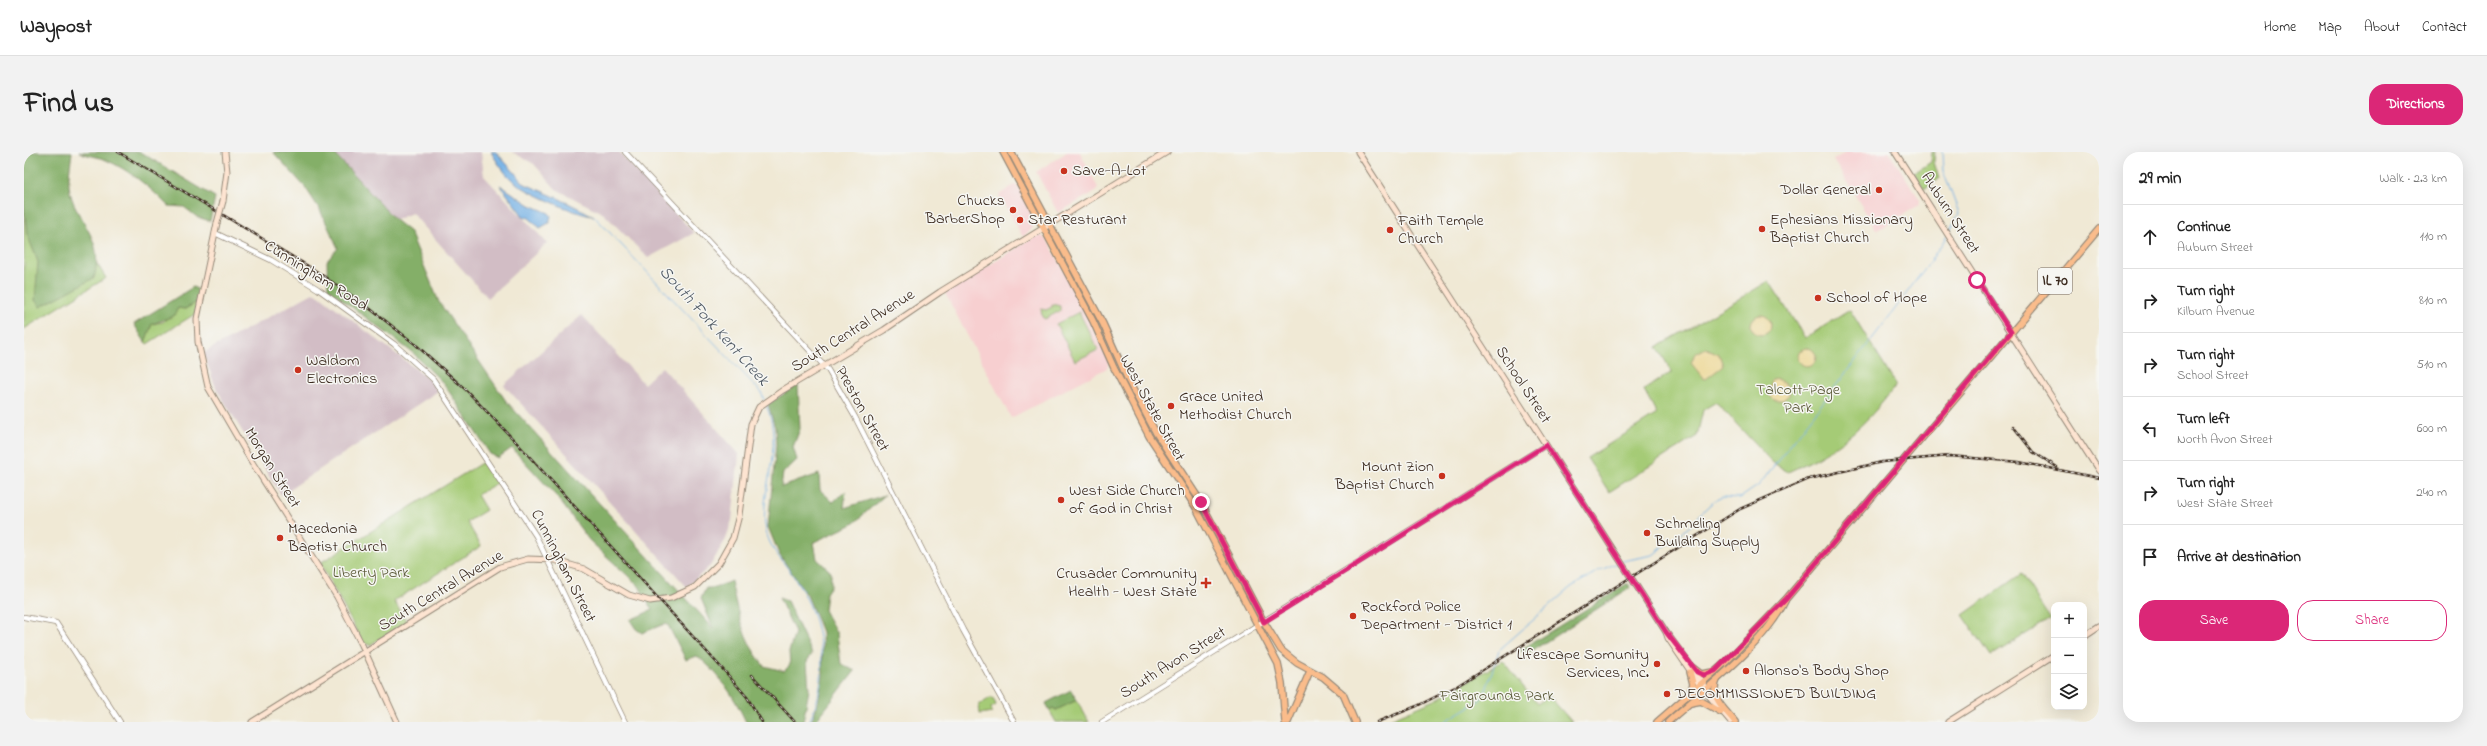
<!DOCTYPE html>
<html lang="en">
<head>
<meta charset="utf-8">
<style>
	:root { --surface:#fff; --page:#f2f2f2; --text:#222; --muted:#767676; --line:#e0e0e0; --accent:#db2777 }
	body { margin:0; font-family:"Indie Flower",sans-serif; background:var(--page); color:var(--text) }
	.controls { position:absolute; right:12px; bottom:12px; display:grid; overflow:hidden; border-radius:8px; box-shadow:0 4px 16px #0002 }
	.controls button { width:36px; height:36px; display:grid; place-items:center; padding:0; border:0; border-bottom:1px solid var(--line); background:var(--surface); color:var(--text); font:20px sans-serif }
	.stop { position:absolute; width:12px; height:12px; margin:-9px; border:3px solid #db2777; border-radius:50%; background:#fff }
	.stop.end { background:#db2777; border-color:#fff; box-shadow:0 1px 4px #0008 }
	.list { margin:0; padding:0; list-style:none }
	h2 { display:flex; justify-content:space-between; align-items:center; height:52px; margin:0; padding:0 16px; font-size:17px }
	h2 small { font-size:13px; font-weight:400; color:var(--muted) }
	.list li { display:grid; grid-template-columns:26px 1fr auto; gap:12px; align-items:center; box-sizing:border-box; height:64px; padding:0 16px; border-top:1px solid var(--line) }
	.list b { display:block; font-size:15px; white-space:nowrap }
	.list p { margin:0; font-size:13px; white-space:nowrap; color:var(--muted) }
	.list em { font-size:13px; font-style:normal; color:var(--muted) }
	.actions { display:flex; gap:8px; padding:12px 16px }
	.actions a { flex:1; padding:9px 0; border:1px solid var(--accent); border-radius:16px; text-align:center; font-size:14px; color:var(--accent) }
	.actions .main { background:var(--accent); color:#fff }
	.icon { flex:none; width:22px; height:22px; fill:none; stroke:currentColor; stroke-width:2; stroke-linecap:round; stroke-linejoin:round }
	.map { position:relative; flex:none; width:2075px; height:570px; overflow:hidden; border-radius:16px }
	header { display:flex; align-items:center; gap:24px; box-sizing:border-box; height:56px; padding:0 20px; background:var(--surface); border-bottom:1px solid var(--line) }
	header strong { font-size:19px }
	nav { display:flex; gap:22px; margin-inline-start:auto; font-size:14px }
	.intro { display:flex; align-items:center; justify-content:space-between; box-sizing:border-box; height:96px; padding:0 24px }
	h1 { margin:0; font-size:28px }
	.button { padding:10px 18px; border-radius:16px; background:var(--accent); color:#fff; font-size:14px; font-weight:700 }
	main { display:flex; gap:24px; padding:0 24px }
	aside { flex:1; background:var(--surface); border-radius:16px; box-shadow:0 4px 16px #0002 }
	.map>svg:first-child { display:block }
	.built { fill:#f7cfd0 }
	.industrial { fill:#d2bdc5 }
	.green { fill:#a5cb76; stroke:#707a4a }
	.forest { fill:#84af67; stroke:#606c42 }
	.sand { fill:#eeda9e; stroke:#94825e }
	.water { fill:#73b0e5; stroke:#576d82 }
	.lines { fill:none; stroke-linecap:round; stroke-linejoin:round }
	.stream { stroke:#73b0e5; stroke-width:1 }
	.tertiary-casing { stroke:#968a7a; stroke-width:6 }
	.secondary-casing { stroke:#968a7a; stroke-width:7 }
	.primary-casing { stroke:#968a7a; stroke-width:8 }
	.tertiary { stroke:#fff; stroke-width:4.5 }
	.secondary { stroke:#fde4d1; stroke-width:5 }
	.primary { stroke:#fabc8b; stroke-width:5.5 }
	.rail-casing { stroke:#3b2a1e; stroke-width:2.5 }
	.rail { stroke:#f6f6f2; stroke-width:1; stroke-dasharray:3; stroke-linecap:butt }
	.secondary-bridge-casing { stroke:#968a7a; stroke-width:7; stroke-linecap:butt }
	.secondary-bridge { stroke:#fde4d1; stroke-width:5 }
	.route { stroke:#db2777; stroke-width:5 }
	.poi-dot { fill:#c8321e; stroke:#f6f6f2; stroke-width:1.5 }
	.labels { text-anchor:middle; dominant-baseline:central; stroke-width:3; stroke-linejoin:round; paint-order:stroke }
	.shield { fill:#f6f6f2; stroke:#73675e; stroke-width:1 }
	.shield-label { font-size:15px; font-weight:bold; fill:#3b2a1e }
	.poi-label { font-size:16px; fill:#3b2a1e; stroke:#f6f6f2; text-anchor:start }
	.street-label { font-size:16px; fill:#3b2a1e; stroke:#f6f6f2 }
	.park-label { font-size:16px; fill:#5b5a38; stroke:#f6f6f2 }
	.water-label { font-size:17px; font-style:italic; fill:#4f5964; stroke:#f6f6f2 }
</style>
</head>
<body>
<header>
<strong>Waypost</strong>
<nav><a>Home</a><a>Map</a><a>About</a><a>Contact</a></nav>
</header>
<div class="intro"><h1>Find us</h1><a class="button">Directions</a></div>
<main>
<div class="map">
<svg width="2075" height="570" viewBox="0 0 2075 570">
	<rect width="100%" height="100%" fill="#f6f6f2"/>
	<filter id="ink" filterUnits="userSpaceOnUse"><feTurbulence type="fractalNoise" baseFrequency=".025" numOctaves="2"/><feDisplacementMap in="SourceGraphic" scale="8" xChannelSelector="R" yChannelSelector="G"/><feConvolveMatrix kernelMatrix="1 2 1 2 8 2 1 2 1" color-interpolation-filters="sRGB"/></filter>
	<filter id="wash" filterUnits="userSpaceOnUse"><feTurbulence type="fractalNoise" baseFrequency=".012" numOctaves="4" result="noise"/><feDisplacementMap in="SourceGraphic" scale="16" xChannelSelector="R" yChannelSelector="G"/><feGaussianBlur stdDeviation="0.9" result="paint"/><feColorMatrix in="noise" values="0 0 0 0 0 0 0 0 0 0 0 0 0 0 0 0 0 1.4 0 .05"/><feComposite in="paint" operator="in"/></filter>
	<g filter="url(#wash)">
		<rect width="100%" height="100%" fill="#f0e9d5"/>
		<g class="built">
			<path d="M1043 0H1056L1074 36 1072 39 1034 61 1012 20Z"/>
			<path d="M1822 0H1865L1896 48 1895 53 1856 77H1852L1809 8Z"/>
			<path d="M990 33 995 35 1011 64 1009 75 999 85 975 43Z"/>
			<path d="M1018 84 1024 89 1041 120 1086 211 1083 216 987 266 921 141 1010 85Z"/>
		</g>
		<g class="industrial">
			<path d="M309 0H457L460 24 523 91 464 146 388 61 371 68Z"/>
			<path d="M488 0H595L670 81 624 106 580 62 532 37 510 12Z"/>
			<path d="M289 141 295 143 405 227 414 239 257 343 192 236 179 201Z"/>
			<path d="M558 163 620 232 638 215 715 302 708 368 702 387 686 414 663 435 480 233Z"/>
		</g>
		<g class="green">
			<path d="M0 0H3L82 126 0 177Z"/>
			<path d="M1908 0H1911L1910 10 1915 27 1900 37 1890 21 1907 10Z"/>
			<path d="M1745 129 1781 186 1826 158 1872 233C1840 276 1813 298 1764 320L1748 310 1692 250 1679 258 1673 284 1585 340 1563 306 1633 262 1620 238 1648 220 1633 195Z"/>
			<path d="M173 150 171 162 123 192 121 190 128 172 139 170 154 156 161 157Z"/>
			<path d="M1028 152 1036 154V159L1021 167 1018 165 1017 157 1022 158 1028 155Z"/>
			<path d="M1055 160 1074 198 1051 209 1032 172Z"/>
			<path d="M459 310 473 331 453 343 462 358 443 370 457 394 370 449 383 470 346 493 339 491 296 411Z"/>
			<path d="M1997 422 2026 467 1967 504 1939 463Z"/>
			<path d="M1479 509 1513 552 1525 544 1548 570H1359L1411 548Z"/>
			<path d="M966 546H969L972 553 967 556 968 560 956 562 955 553Z"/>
			<path d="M1053 548 1065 570H1032L1025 558 1029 556 1032 558Z"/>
		</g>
		<g class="forest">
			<path d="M0 0H48C47 10 44 24 45 34 50 71 82 83 70 126L16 155 11 148 14 110 3 82 0 54Z"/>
			<path d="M55 0H116L191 45 186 69 173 65 160 55 144 54C126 35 105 18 82 8 73 4 63 4 55 0Z"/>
			<path d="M249 0H309L371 68 386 80 415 150 482 249 689 476 677 446 682 436H691L707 429C714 463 719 487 740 514L760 519 766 513 765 500 771 480 755 446 763 449 788 502 783 509 785 538 779 570H722C711 546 695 520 673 504L662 508 643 471 618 481 612 477 606 468 628 458 615 434 565 388 533 345 488 296 474 306 466 302 420 232 389 201 304 137 303 109 314 96 296 58 281 35Z"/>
			<path d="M169 135 175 138 173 150 161 157 154 156 150 164 128 172 121 190 110 172Z"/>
			<path d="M774 233 776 277 769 295 773 308 759 321 757 335 795 322 796 338 809 350 822 339 820 356 861 343 829 372 790 390 793 407 807 420V434L802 441 800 458 813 482 817 512 831 519 791 570H787L794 551 799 524 798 480 783 443 755 402 744 375 752 293 751 276 744 252Z"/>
			<path d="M1604 431 1607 435 1506 500 1495 499Z"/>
			<path d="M1047 538 1053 548 1032 558 1029 556 1025 558 1022 551Z"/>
		</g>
		<g class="sand">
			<circle cx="1737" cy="173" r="10"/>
			<circle cx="1783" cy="205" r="9"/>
			<path d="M1682 196 1695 202 1699 214 1682 227 1679 226 1667 211 1671 201Z"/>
			<path d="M1752 226 1766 236 1765 243 1759 248H1750L1745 243 1748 228Z"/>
		</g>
		<g class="water">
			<path d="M467 0H472L501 32 534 46 570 64C558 65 502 40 492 31 482 24 473 10 467 0Z"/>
			<path d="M476 33 506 53 525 61 527 64 525 71 516 76 505 66 499 64Z"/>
		</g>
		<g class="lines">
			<g class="stream">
				<path d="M1918 0 1919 19 1935 61 1925 81"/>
				<path d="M570 64 737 240 740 248"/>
				<path d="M742 253C762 296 734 337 742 379 746 398 762 412 772 428 799 469 807 524 785 570"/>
				<path d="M1599 409 1629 403 1670 371 1678 360 1690 349 1698 345 1716 346 1735 333 1865 165 1907 108 1923 84"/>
				<path d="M1420 570 1455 549 1462 538 1475 498 1547 435 1574 419 1596 410"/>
			</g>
		</g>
	</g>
	<g filter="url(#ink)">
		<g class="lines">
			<g class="tertiary-casing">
				<g id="tertiary">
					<path d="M601 0 804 218 831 265 939 478 990 570"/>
					<path d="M191 81 247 108 294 137 370 192 409 227 512 384 601 570"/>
					<path d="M0 465 32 471 96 570"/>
					<path d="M1078 570 1522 293"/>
				</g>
			</g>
			<g class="secondary-casing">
				<g id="secondary">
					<path d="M1334 0 1642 480 1679 530 1680 538 1707 570"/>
					<path d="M1871 0 2075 319"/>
					<path d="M199 49 203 20 201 0"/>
					<path d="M193 71 173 167 174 190 184 235 226 307 313 445 338 493 373 570"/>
					<path d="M1642 480 1644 486 1678 536"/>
					<path d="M2060 484 2075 474"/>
					<path d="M228 570 476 415 504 407 530 408 560 417 605 443 626 449 647 446 671 435 695 411 709 386 715 363 727 272 735 255 759 238 860 178 916 140 1143 0"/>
					<path d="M1924 570 2030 503"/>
				</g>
			</g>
			<g class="primary-casing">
				<g id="primary">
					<path d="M979 0 1069 169 1090 216 1125 284 1171 354 1254 512 1258 531 1261 570"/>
					<path d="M987 0 1079 172 1104 228 1132 281 1177 350 1240 470 1257 498 1273 511 1299 525 1319 542 1331 570"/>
					<path d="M1669 516 1677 522 1689 520"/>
					<path d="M1693 528C1685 546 1701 557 1711 570"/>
					<path d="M1666 541 1669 532 1666 520"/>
					<path d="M1667 551 1677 549 1697 560"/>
					<path d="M1264 570 1286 519"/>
					<path d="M1633 570 1702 510 1762 447 2075 77"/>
					<path d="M1644 570C1681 537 1739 494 1761 449"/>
				</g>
			</g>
			<use href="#tertiary" class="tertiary"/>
			<use href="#secondary" class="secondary"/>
			<use href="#primary" class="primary"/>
			<g class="rail-casing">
				<g id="rail">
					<path d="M94 0 289 117 340 152 391 192 441 237 493 291 703 522 723 545 738 570"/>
					<path d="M1989 274 2009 300 2033 315"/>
					<path d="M728 523 771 570"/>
					<path d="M1353 570 1393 554 1433 534 1716 357 1785 327 1858 310 1926 304 1995 310 2075 326"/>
				</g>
			</g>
			<use href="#rail" class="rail"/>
			<g class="secondary-bridge-casing">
				<path id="secondary-bridge" d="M193 71 199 49"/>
			</g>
			<use href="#secondary-bridge" class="secondary-bridge"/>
		</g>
	</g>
	<g class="lines" filter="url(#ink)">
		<path class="route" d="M1177 350 1240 470 1522 293 1642 480 1673 520 1680 523 1691 519 1762 447 1987 180 1953 128"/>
	</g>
	<g class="poi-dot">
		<circle cx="1040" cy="19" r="4"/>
		<circle cx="1855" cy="38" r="4"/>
		<circle cx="989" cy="58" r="4"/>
		<circle cx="996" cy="68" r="4"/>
		<circle cx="1738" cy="77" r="4"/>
		<circle cx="1366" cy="78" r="4"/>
		<circle cx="1794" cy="146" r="4"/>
		<circle cx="274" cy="218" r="4"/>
		<circle cx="1147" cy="254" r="4"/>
		<circle cx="1418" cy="324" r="4"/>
		<circle cx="1037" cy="348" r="4"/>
		<circle cx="1623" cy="381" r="4"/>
		<circle cx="256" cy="386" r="4"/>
		<path d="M1180 425h4v4h4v4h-4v4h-4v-4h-4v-4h4z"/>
		<circle cx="1329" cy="464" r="4"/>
		<circle cx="1633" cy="512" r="4"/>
		<circle cx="1722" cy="519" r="4"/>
		<circle cx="1643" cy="542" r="4"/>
	</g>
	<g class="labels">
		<rect class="shield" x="2014" y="116" width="34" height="26" rx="3"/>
		<g class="shield-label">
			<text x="2031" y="129">IL 70</text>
		</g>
		<g class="poi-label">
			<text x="1048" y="19">Save-A-Lot</text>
			<text x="1847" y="38" text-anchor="end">Dollar General</text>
			<text x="981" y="49" text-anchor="end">Chucks<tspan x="981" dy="18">BarberShop</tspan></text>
			<text x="1004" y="68">Star Resturant</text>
			<text x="1746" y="68">Ephesians Missionary<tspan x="1746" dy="18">Baptist Church</tspan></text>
			<text x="1374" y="69">Faith Temple<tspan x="1374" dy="18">Church</tspan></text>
			<text x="1802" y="146">School of Hope</text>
			<text x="282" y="209">Waldom<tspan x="282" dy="18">Electronics</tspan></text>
			<text x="1155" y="245">Grace United<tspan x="1155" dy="18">Methodist Church</tspan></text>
			<text x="1410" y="315" text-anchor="end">Mount Zion<tspan x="1410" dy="18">Baptist Church</tspan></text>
			<text x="1045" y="339">West Side Church<tspan x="1045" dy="18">of God in Christ</tspan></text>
			<text x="1631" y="372">Schmeling<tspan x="1631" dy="18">Building Supply</tspan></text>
			<text x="264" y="377">Macedonia<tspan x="264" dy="18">Baptist Church</tspan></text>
			<text x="1173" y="422" text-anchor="end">Crusader Community<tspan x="1173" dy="18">Health - West State</tspan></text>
			<text x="1337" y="455">Rockford Police<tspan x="1337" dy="18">Department - District 1</tspan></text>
			<text x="1625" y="503" text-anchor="end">Lifescape Somunity<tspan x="1625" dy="18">Services, Inc.</tspan></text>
			<text x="1730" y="519">Alonso's Body Shop</text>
			<text x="1651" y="542">DECOMMISSIONED BUILDING</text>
		</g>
		<g class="street-label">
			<text transform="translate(1926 61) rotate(57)">Auburn Street</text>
			<text transform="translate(292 124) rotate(32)">Cunningham Road</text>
			<text transform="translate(829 179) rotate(-32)">South Central Avenue</text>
			<text transform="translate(1499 233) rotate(57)">School Street</text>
			<text transform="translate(1128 256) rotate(61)">West State Street</text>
			<text transform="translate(838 257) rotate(61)">Preston Street</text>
			<text transform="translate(248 316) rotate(58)">Morgan Street</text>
			<text transform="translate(539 414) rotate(63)">Cunningham Street</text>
			<text transform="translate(417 439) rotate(-31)">South Central Avenue</text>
			<text transform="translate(1149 511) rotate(-32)">South Avon Street</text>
		</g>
		<g class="park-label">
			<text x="1774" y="238">Talcott-Page<tspan x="1774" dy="18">Park</tspan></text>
			<text x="347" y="421">Liberty Park</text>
			<text x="1473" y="544">Fairgrounds Park</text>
		</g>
		<g class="water-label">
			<text transform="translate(690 174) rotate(48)">South Fork Kent Creek</text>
		</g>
	</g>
</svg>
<div class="controls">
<button>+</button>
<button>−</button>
<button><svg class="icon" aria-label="layers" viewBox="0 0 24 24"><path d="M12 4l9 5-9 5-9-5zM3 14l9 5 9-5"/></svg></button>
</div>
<div class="stop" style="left:1953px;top:128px"></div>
<div class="stop end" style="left:1177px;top:350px"></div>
</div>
<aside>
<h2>29 min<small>Walk · 2.3 km</small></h2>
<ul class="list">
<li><svg class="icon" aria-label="ahead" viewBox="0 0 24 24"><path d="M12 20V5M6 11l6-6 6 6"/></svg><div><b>Continue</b><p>Auburn Street</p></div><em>110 m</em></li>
<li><svg class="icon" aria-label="right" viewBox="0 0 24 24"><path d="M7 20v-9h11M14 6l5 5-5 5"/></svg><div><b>Turn right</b><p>Kilburn Avenue</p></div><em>810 m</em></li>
<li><svg class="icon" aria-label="right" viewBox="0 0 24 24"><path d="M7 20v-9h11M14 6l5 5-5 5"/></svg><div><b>Turn right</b><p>School Street</p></div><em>510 m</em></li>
<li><svg class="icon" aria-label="left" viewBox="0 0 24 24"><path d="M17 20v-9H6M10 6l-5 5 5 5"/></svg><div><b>Turn left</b><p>North Avon Street</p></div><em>600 m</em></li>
<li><svg class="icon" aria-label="right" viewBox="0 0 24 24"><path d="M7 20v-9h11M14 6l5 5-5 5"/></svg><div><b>Turn right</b><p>West State Street</p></div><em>240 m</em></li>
<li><svg class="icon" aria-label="arrive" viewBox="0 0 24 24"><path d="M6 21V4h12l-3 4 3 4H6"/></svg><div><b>Arrive at destination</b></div></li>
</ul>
<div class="actions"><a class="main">Save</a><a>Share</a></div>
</aside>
</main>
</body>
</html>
